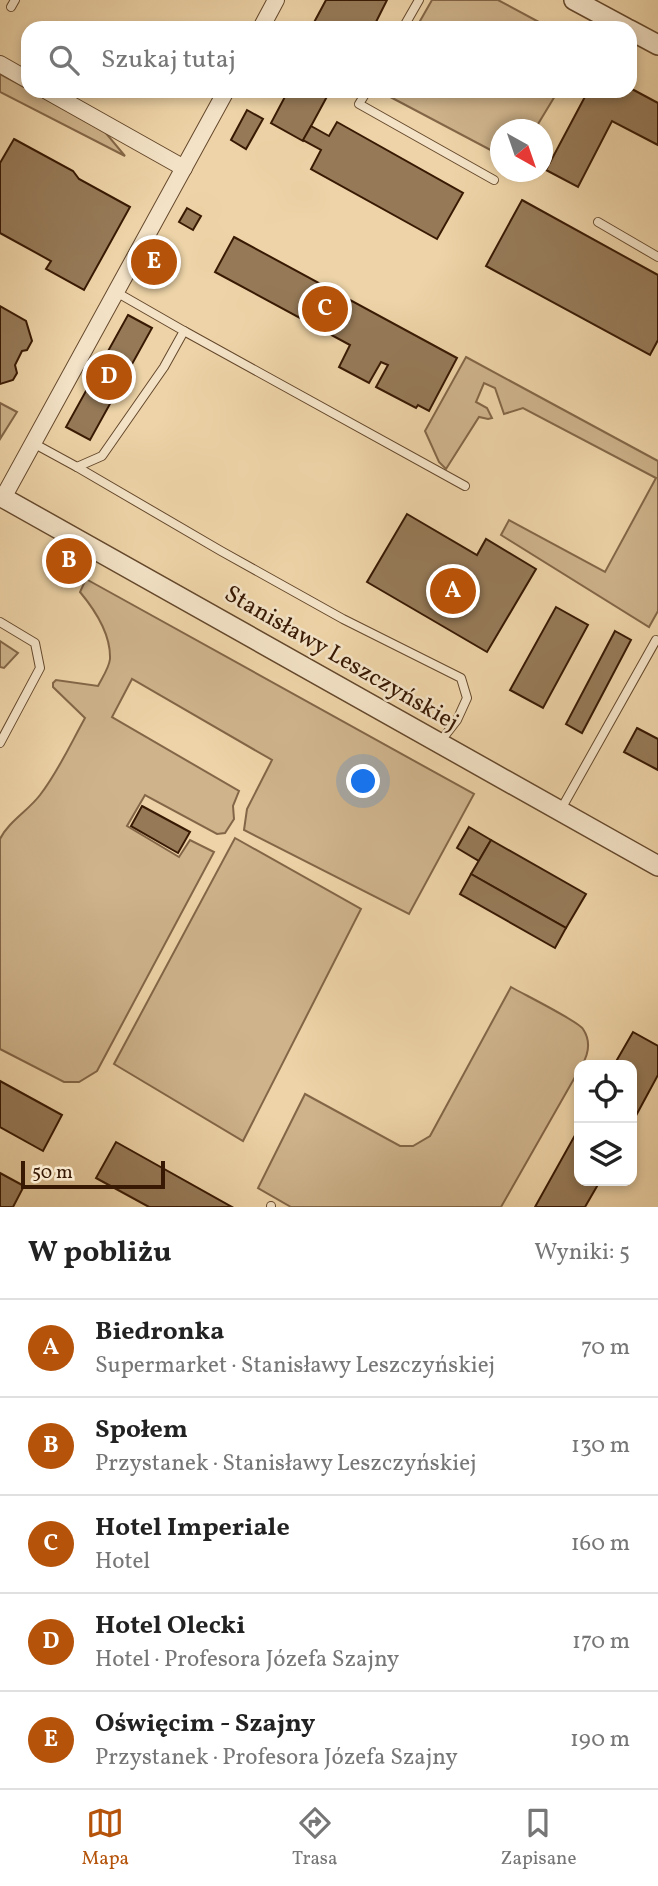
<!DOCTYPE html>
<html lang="pl">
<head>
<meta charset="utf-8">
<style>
	:root { --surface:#fff; --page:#f2f2f2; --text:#222; --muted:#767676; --line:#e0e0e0; --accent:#b45309 }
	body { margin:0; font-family:Vollkorn,serif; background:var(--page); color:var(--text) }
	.controls { position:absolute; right:21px; bottom:21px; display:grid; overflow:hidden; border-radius:14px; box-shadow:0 4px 10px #0003 }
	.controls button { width:63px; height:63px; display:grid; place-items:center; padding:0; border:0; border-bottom:2px solid var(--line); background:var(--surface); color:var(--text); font:35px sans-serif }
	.compass { position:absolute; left:490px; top:119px; width:63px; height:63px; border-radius:50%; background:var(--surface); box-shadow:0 4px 10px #0003; rotate:140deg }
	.scale { position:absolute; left:21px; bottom:18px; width:144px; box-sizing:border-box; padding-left:7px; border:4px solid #381903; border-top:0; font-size:19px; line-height:24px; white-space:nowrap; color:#381903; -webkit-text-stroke:5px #f3e2c6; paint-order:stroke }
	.you { position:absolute; left:364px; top:782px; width:24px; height:24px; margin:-18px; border:5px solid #fff; border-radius:50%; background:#1a73e8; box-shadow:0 0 0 10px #1a73e833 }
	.badge { display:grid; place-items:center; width:46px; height:46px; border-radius:50%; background:var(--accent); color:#fff; font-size:23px; font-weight:700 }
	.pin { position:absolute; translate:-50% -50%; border:4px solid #fff; box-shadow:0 2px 7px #0006 }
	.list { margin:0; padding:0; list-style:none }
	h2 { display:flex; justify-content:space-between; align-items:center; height:91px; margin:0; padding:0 28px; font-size:30px }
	h2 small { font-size:23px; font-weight:400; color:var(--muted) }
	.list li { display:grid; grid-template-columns:46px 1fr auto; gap:21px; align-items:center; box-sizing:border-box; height:98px; padding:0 28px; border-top:2px solid var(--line) }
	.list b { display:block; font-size:26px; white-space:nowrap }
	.list p { margin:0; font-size:23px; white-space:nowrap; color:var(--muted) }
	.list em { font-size:23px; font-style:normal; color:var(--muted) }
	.icon { flex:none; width:38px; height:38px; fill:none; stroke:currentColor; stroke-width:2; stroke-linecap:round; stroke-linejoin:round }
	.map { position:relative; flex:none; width:658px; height:1207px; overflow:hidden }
	.search { position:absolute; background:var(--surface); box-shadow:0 4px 10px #0003; left:21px; right:21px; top:21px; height:77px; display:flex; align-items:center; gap:18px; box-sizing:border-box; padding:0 24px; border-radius:21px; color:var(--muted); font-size:26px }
	.sheet { height:581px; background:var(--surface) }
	nav { display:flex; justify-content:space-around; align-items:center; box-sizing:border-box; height:98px; border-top:2px solid var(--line); background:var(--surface); font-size:19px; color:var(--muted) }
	nav a { display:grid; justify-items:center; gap:4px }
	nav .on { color:var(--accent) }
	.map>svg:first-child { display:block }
	.green { fill:#ceb38b; stroke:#836647; stroke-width:2 }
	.building { fill:#967a58; stroke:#381903; stroke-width:2 }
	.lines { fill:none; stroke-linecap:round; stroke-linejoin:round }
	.service-casing { stroke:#65482c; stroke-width:10 }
	.minor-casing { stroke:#65482c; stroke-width:18 }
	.tertiary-casing { stroke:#65482c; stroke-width:22 }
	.service { stroke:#f3e2c6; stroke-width:8 }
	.minor { stroke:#f3e2c6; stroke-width:16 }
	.tertiary { stroke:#f3e2c6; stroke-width:19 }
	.labels { text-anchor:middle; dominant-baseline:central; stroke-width:5; stroke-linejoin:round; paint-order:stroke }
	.street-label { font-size:24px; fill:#381903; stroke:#f3e2c6 }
</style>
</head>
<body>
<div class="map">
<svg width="658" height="1207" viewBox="0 0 658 1207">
	<rect width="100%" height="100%" fill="#edd3a7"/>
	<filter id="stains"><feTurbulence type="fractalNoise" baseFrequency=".00286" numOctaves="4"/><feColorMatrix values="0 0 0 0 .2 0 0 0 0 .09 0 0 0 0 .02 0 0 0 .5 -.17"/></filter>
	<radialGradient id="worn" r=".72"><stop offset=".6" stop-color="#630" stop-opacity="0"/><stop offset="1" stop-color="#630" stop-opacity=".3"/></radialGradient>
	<g class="green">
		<path d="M432 0H498L550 28H416Z"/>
		<path d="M0 74 28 89V91H31L105 132 125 156 0 92Z"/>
		<path d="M379 91H558L535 129 500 130V155Z"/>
		<path d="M466 357 658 461V611L649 627 501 535 509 520 605 572 656 478 523 408 504 414 495 388 484 383 476 402 487 408 492 418 488 419 479 417 446 469 439 462 425 431Z"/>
		<path d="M0 403 17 412 0 439Z"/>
		<path d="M86 579 474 794 409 914 244 830 247 809 272 760 132 679 112 717 239 791 233 806 234 819 225 833 217 834 145 795 127 826 179 857 190 840 214 852 97 1071 79 1082H64L0 1049V839C9 821 28 811 40 795 58 772 71 743 85 718L53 687V683L56 680 98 686C102 678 109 668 110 659 111 634 95 610 80 592Z"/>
		<path d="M0 641 18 653 4 668 0 667Z"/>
		<path d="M235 838 361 909 243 1141 114 1064Z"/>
		<path d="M511 987C523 994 578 1021 583 1029 591 1041 589 1053 582 1065H579V1070L501 1207H291L258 1188 305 1094 400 1146H413L430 1136Z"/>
	</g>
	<g class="building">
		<path d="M326 0H387L373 28H311Z"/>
		<path d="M630 88 658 103V145L612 121 578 187 546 170 588 91H630Z"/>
		<path d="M288 91H330L303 141 271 123Z"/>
		<path d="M247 110 263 119 246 149 231 140Z"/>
		<path d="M337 122 463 193 437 239 311 169 321 150 303 140 311 126 329 136Z"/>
		<path d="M14 139 73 171 79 179 130 207 84 290 46 269 51 261 0 233V163Z"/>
		<path d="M522 200 658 275V340L650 355 486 266Z"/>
		<path d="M187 208 201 216 193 230 179 222Z"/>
		<path d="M234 237 457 358 429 411 418 405 416 408 376 387 388 365 381 362 369 383 339 367 350 345 215 272Z"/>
		<path d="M0 306 26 321 32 341 27 350 22 351 15 365 17 373 13 380 0 384Z"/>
		<path d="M128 315 152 328 90 440 66 427Z"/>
		<path d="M407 514 477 555 486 539 536 569 487 652 367 582Z"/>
		<path d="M556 607 588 625 543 708 510 690Z"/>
		<path d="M615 631 631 640 582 733 566 724Z"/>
		<path d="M637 728 658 739V770L624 752Z"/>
		<path d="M142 806 190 832 178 853 131 826Z"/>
		<path d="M469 827 491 840 479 861 457 848Z"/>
		<path d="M491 840 586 894 566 928 471 874Z"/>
		<path d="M471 874 566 928 555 948 460 894Z"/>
		<path d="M633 1032 658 1046V1075L632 1123V1065H614Z"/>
		<path d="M0 1081 62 1115 43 1151 0 1127Z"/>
		<path d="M579 1128V1181H600L585 1207H535Z"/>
		<path d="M116 1142 232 1207H149L96 1178Z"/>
		<path d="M0 1173 24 1186 13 1207H0Z"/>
	</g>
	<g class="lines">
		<g class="service-casing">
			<g id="service">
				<path d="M11 7 15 0"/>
				<path d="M403 28 419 0"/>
				<path d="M367 91 359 104 494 180"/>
				<path d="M598 222 658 257"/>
				<path d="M184 331 465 486"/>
				<path d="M33 443 77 467 102 456 164 367 184 331 116 292"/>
				<path d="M77 467 221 551 343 619 461 678 467 698 457 720 440 742"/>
				<path d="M0 622 35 643 40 668 0 743"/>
				<path d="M560 811 656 640"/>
				<path d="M271 1207V1206"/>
			</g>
		</g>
		<g class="minor-casing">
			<g id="minor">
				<path d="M261 28 276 0"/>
				<path d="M0 64 28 80"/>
				<path d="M47 91 184 168"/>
				<path d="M3 498 226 91"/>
			</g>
		</g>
		<g class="tertiary-casing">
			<g id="tertiary">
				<path d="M574 0 626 28"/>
				<path d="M630 30 658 45"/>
				<path d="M0 496 658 866"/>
			</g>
		</g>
		<use href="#service" class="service"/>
		<use href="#minor" class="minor"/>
		<use href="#tertiary" class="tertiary"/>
	</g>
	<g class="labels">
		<g class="street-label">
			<text transform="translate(341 659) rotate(30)">Stanisławy Leszczyńskiej</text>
		</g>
	</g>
	<rect width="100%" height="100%" filter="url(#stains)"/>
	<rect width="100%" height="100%" fill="url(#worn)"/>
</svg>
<div class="controls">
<button><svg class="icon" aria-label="locate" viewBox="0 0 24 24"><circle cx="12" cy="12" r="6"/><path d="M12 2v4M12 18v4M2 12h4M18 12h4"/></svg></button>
<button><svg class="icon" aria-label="layers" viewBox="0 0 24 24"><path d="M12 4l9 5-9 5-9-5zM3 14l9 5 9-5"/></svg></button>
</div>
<svg class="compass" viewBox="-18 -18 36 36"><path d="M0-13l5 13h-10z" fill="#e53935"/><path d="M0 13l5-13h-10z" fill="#767676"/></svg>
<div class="scale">50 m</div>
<div class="you"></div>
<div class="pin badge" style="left:453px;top:591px">A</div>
<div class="pin badge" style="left:69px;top:561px">B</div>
<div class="pin badge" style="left:325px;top:309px">C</div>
<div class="pin badge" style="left:109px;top:377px">D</div>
<div class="pin badge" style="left:154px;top:262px">E</div>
<div class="search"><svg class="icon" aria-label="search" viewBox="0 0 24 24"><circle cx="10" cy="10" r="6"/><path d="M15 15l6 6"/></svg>Szukaj tutaj</div>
</div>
<section class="sheet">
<h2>W pobliżu<small>Wyniki: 5</small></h2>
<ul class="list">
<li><span class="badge">A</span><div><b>Biedronka</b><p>Supermarket · Stanisławy Leszczyńskiej</p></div><em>70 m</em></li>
<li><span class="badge">B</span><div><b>Społem</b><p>Przystanek · Stanisławy Leszczyńskiej</p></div><em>130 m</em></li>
<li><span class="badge">C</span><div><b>Hotel Imperiale</b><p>Hotel</p></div><em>160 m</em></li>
<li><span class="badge">D</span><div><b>Hotel Olecki</b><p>Hotel · Profesora Józefa Szajny</p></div><em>170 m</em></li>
<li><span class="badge">E</span><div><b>Oświęcim - Szajny</b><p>Przystanek · Profesora Józefa Szajny</p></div><em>190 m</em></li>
</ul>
</section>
<nav>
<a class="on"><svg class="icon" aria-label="map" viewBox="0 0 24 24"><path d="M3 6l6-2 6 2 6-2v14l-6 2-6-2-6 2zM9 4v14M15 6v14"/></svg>Mapa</a>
<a><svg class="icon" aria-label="directions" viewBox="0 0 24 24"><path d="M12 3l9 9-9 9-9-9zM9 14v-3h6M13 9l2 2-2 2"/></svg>Trasa</a>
<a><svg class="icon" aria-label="saved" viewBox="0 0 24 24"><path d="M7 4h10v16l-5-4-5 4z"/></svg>Zapisane</a>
</nav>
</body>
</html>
